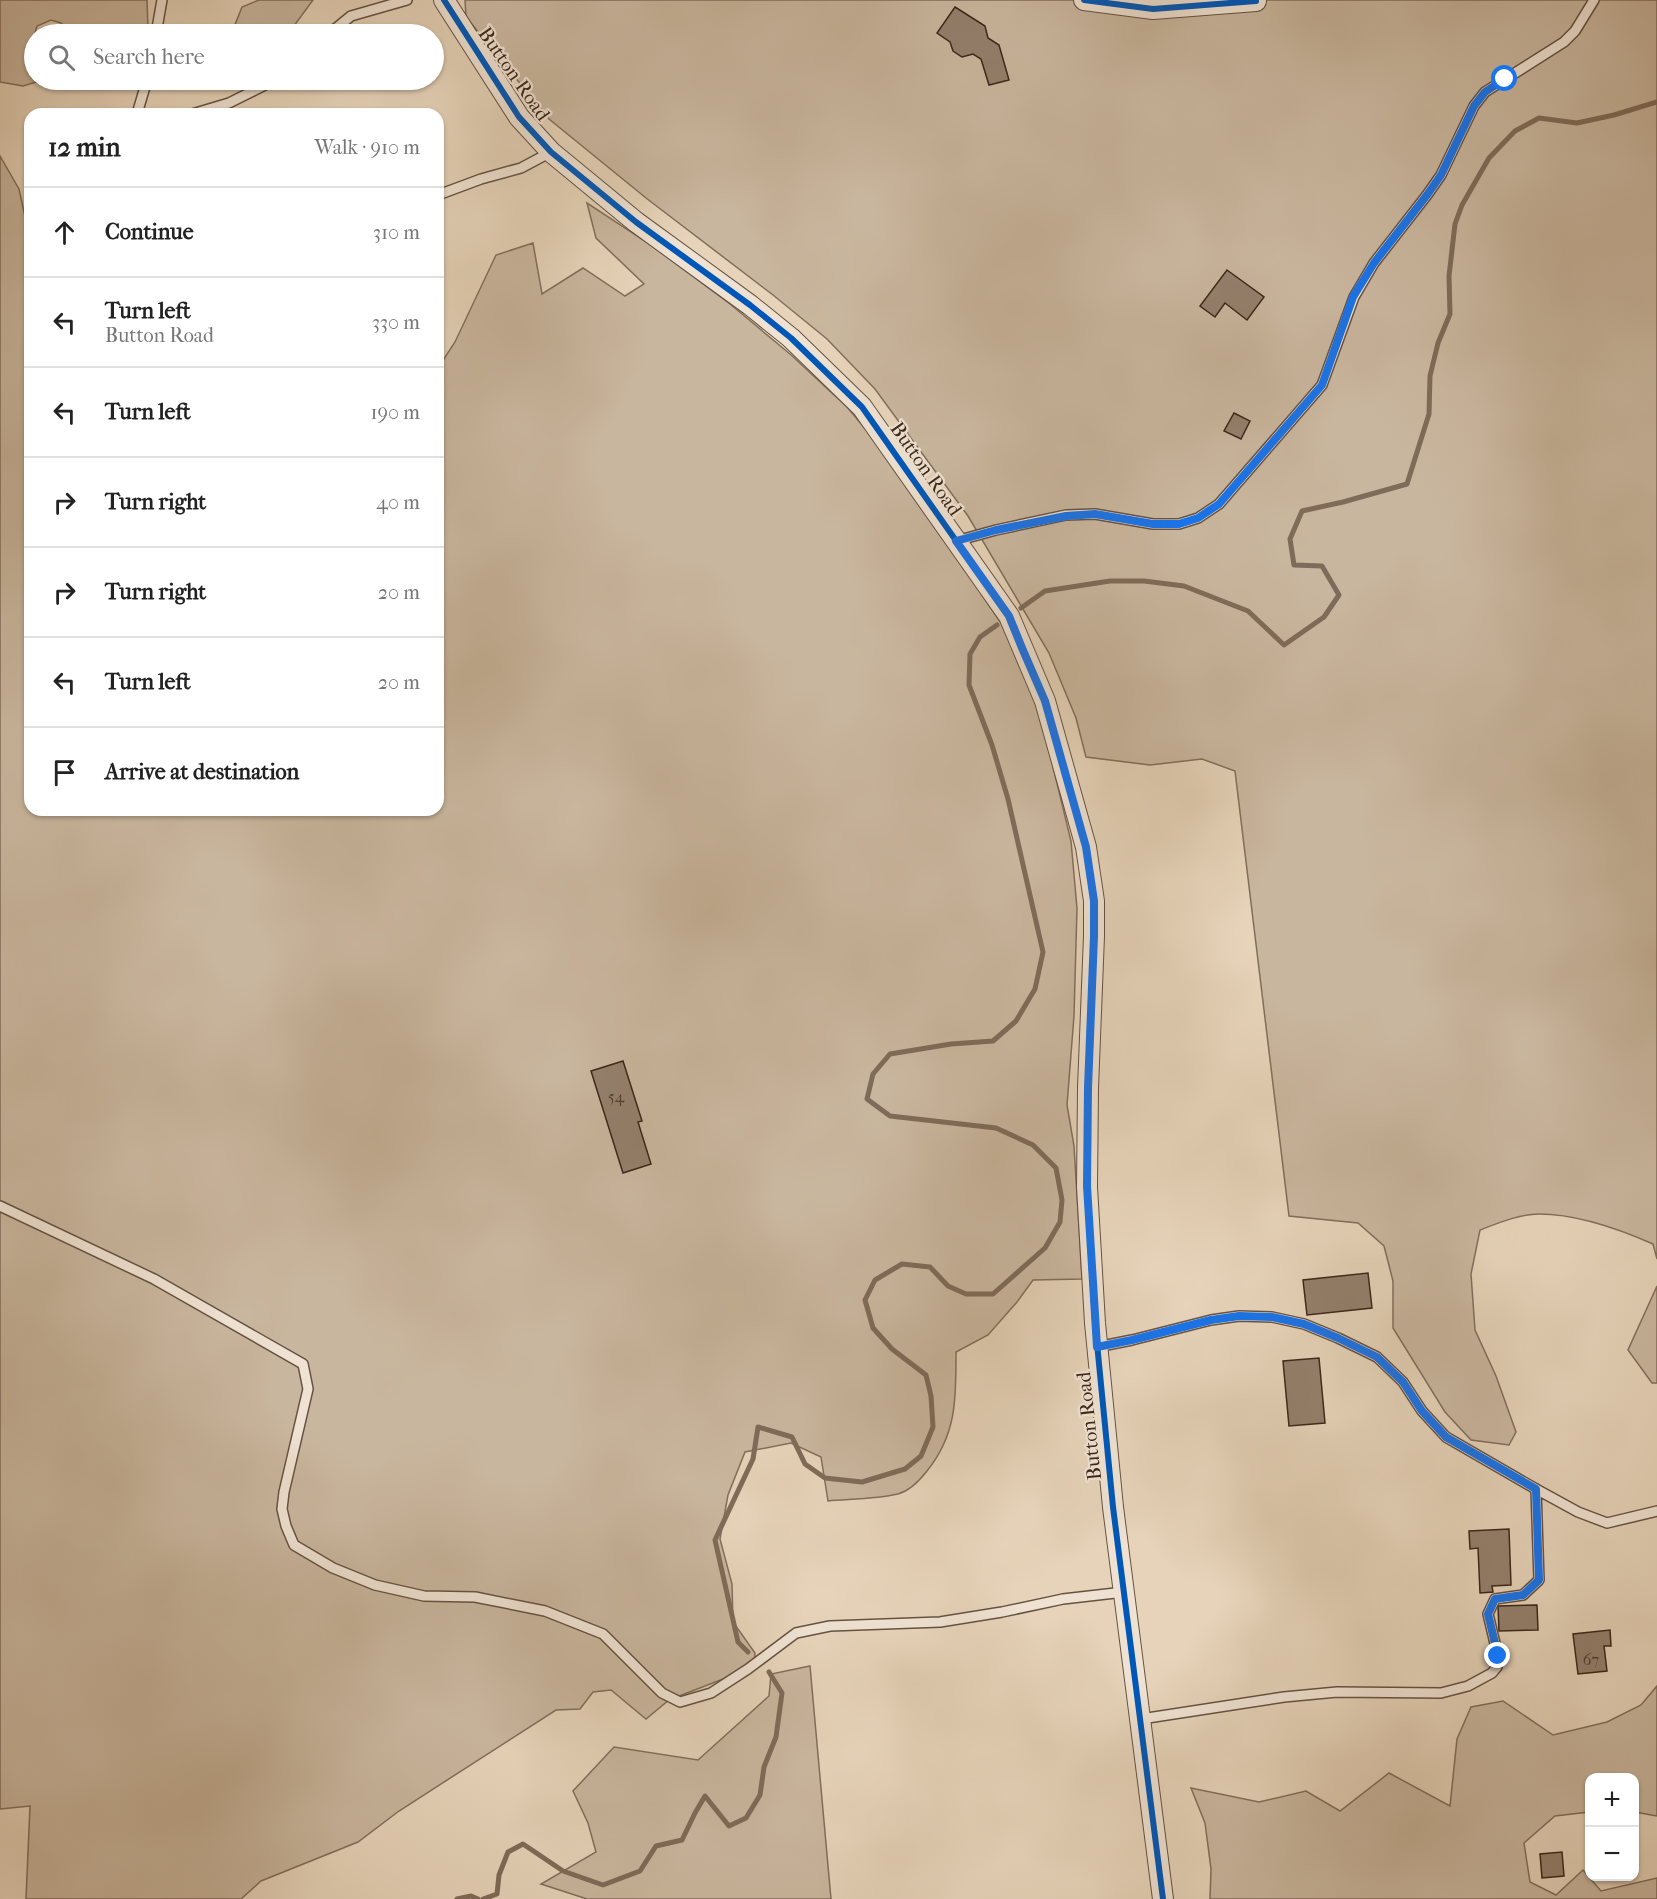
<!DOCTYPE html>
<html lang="en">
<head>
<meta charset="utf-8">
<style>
	:root { --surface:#fff; --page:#f2f2f2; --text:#222; --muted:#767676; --line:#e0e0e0 }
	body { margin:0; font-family:"IM FELL French Canon",serif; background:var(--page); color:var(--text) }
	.controls { position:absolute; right:18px; bottom:18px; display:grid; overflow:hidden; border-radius:12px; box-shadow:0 2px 4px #0004 }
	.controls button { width:54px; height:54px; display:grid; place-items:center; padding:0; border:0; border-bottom:2px solid var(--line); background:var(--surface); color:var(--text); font:30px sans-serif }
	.stop { position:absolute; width:18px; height:18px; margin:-14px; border:4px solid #1a73e8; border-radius:50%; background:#fff }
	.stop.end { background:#1a73e8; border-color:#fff; box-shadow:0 2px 6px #0008 }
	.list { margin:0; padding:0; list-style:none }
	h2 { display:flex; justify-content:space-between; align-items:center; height:78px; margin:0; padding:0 24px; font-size:26px }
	h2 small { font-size:20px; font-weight:400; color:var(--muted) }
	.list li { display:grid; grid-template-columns:39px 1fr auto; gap:18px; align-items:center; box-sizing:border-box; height:90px; padding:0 24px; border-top:2px solid var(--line) }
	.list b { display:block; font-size:22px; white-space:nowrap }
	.list p { margin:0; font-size:20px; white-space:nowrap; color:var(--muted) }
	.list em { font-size:20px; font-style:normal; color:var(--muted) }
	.icon { flex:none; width:33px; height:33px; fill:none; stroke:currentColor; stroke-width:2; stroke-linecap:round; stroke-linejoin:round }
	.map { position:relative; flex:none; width:1657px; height:1899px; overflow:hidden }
	.search { position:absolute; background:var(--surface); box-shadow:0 2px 4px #0004; left:24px; top:24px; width:420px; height:66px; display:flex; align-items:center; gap:15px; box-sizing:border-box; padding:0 21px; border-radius:33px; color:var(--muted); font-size:22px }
	.panel { position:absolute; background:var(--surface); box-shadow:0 2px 4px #0004; left:24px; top:108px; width:420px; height:708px; border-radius:18px }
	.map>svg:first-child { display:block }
	.green { fill:#c9b69e; stroke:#826e5c; stroke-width:1.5 }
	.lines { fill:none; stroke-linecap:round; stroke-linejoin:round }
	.stream { stroke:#7f6b59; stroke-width:5 }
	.building { fill:#94806d; stroke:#3c271b; stroke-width:1.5 }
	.lane-casing { stroke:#665242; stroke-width:12 }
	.street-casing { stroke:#665242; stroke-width:22 }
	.lane { stroke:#efe2d2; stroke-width:9 }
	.street { stroke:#efe2d2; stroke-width:20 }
	.cycleway-casing { stroke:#efe2d2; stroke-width:10 }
	.cycleway { stroke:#0057b8; stroke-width:6 }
	.route { stroke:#1a73e8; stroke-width:8 }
	.labels { text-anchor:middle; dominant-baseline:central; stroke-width:4.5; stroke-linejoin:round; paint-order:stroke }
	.number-label { font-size:16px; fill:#523d30 }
	.street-label { font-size:20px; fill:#3c271b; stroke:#efe2d2 }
</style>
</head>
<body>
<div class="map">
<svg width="1657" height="1899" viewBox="0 0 1657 1899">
	<rect width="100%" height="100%" fill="#e6d3b9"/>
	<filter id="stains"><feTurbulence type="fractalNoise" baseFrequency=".00333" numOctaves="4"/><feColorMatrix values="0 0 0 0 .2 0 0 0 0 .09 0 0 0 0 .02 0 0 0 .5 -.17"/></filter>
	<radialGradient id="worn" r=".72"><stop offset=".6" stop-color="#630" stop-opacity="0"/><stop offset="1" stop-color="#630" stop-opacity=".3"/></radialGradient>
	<g class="green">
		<path d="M0 0H147L148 29 146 34H70L61 23 51 20 37 26 32 43 34 47V80H43L23 86 0 82Z"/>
		<path d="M259 0H313L288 34H207L234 27 242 7Z"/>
		<path d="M465 0H1657V1259L1653 1244C1619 1229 1577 1214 1539 1214 1520 1214 1498 1223 1480 1230L1471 1274 1475 1330 1496 1376 1516 1432 1509 1445 1471 1440 1445 1412 1393 1328V1281L1384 1246 1358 1223 1289 1216 1235 771 1202 759 1150 765 1086 757 1076 718 1049 653 968 516 875 389 827 339 773 295 646 198 549 119 466 17Z"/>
		<path d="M0 156 19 189 30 239V810H438V368L455 342 496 255 533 243 542 294 583 268 625 296 644 284 596 238 587 203 648 243 730 304 790 354 847 407 888 456 1001 623 1037 701 1071 841 1077 908 1074 1016 1067 1105 1074 1146 1082 1279 1033 1280 1017 1302 988 1335 956 1352C956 1398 957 1434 927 1471 920 1480 909 1491 898 1494 876 1499 851 1499 828 1501L821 1457 791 1443 745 1452 728 1495 720 1539 732 1584 733 1622 755 1653 754 1667 669 1700 646 1719 611 1690 593 1692 580 1709 556 1710 399 1811 358 1842 261 1881 241 1899H26L30 1806 0 1809Z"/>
		<path d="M1657 1286V1383H1652L1628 1350Z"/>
		<path d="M810 1666 831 1899H587L541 1884 596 1852 588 1823 573 1791 614 1747 698 1760 769 1696 771 1674Z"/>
		<path d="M1657 1686V1816L1635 1812 1634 1778H1590L1589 1812 1555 1816 1524 1843 1530 1882 1556 1895 1583 1870 1601 1891 1657 1878V1899H1210L1211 1869 1205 1823 1191 1788 1259 1802 1306 1791 1340 1811 1389 1773 1450 1806 1457 1739 1471 1707 1503 1701 1553 1735 1607 1722 1641 1705Z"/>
	</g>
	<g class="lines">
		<g class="stream">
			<path d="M1021 608 1045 591 1110 581H1144L1184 586 1248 611 1284 645 1324 617 1339 595 1322 566 1294 565 1290 539 1302 511 1343 502 1407 484 1429 414 1430 376 1438 343 1450 314 1449 276 1455 224 1462 205 1489 158 1515 131 1539 118 1577 123 1614 115 1657 102"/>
			<path d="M748 1652 738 1642 715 1540 753 1459 758 1427 792 1437 805 1464 825 1478 862 1482 905 1469 921 1456 933 1427 931 1396 926 1375 892 1349 873 1328 865 1300 875 1280 902 1264 930 1267 948 1286 966 1294H993L1045 1248 1060 1222 1062 1200 1056 1168 1033 1145 996 1128 890 1116 867 1099 873 1074 890 1054 951 1044 993 1041 1016 1021 1035 989 1043 952 1008 799 992 745 969 685 970 654 980 637 997 625"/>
			<path d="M457 1899 471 1896 478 1899"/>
			<path d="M483 1899 497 1894 499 1875 508 1852 523 1844 563 1871 603 1885 640 1871 656 1846 682 1840 695 1813 705 1796 729 1826 746 1818 760 1795 764 1767 776 1737 782 1693 769 1672"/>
		</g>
	</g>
	<g class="building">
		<path d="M955 7 985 26 988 38 999 45 1009 80 989 85 981 59 973 54 962 57 953 51 950 42 937 33Z"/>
		<path d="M1227 270 1264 297 1247 320 1225 303 1215 317 1200 306Z"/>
		<path d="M1234 413 1250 421 1241 439 1224 431Z"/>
		<path d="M623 1061 642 1121 638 1122 651 1164 623 1173 591 1071Z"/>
		<path d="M1368 1273 1372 1308 1307 1315 1303 1280Z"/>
		<path d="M1319 1358 1325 1423 1289 1426 1283 1361Z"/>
		<path d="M1509 1529 1511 1585 1492 1586 1493 1592 1480 1593 1478 1548 1470 1549 1469 1531Z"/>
		<path d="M1537 1605 1538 1630 1499 1631 1498 1606Z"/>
		<path d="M1610 1630 1611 1646H1604L1607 1671 1578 1674 1573 1634Z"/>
		<path d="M1562 1852 1564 1876 1542 1878 1540 1854Z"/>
	</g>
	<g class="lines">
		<g class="lane-casing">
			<g id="lane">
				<path d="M156 34 162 0"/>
				<path d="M329 34 351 16 407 0"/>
				<path d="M137 114 147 80"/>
				<path d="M192 114 229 103 275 80"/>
				<path d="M438 195 481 179 521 168 551 152"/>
				<path d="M956 541 996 530 1066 515 1095 514 1153 524H1179L1198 518 1219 504 1322 385 1354 297 1374 263 1427 195 1441 175 1474 106 1485 92 1564 42 1575 31 1594 0"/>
				<path d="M0 1206 154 1279 303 1364 308 1389 284 1492 282 1509 286 1526 294 1545 333 1568 375 1585 424 1596 475 1597 545 1611 603 1634 662 1693 680 1702 711 1693 748 1669 796 1633 830 1626 940 1622 1002 1612 1063 1599 1124 1592"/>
				<path d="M1097 1347 1132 1340 1211 1320 1239 1316 1272 1317 1304 1324 1338 1338 1377 1357 1403 1382 1422 1411 1446 1437 1536 1489"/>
				<path d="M1141 1719 1284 1697 1337 1692 1441 1693 1468 1686 1492 1673 1497 1667 1498 1656 1488 1614 1495 1599 1523 1595 1539 1580 1536 1489 1578 1512 1607 1523 1657 1511"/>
			</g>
		</g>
		<g class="street-casing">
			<g id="street">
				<path d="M444 0 519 117 551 152 636 222 750 305 791 338 862 407 1009 616 1045 701 1086 847 1094 901V936L1088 1088 1087 1187 1095 1323 1113 1507 1163 1899"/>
				<path d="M1084 0 1153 9 1256 1"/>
			</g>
		</g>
		<use href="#lane" class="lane"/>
		<use href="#street" class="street"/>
		<g class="cycleway-casing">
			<g id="cycleway">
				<path d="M444 0 519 117 551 152 636 222 750 305 791 338 862 407 1009 616 1045 701 1086 847 1094 901V936L1088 1088 1087 1187 1095 1323 1113 1507 1163 1899"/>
				<path d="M1084 0 1153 9 1256 1"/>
			</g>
		</g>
		<use href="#cycleway" class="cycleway"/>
	</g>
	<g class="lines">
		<path class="route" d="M1498 1656 1488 1614 1495 1599 1523 1595 1539 1580 1536 1489 1446 1437 1422 1411 1403 1382 1377 1357 1338 1338 1304 1324 1272 1317 1239 1316 1211 1320 1132 1340 1097 1347 1087 1186 1088 1088 1094 936V901L1086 847 1045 701 1022 648 1009 616 956 541 996 530 1066 516 1095 514 1153 524H1179L1198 518 1219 504 1322 385 1353 297 1374 263 1427 195 1441 175 1474 106 1485 92 1505 79"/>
	</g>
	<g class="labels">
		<g class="number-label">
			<text x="616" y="1096">54</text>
			<text x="1591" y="1659">67</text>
		</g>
		<g class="street-label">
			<text transform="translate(514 74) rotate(55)">Button Road</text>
			<text transform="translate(926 469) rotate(55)">Button Road</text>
			<text transform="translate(1089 1426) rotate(-96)">Button Road</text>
		</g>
	</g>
	<rect width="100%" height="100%" filter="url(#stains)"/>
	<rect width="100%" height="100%" fill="url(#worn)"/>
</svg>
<div class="controls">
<button>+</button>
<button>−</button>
</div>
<div class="stop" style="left:1505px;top:79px"></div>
<div class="stop end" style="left:1498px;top:1656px"></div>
<div class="search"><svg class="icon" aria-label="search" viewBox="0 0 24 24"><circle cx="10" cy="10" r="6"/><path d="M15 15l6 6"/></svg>Search here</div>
<section class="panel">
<h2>12 min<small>Walk · 910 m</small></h2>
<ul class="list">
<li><svg class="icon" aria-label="ahead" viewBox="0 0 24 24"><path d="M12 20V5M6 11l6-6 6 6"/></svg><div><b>Continue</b></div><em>310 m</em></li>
<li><svg class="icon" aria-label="left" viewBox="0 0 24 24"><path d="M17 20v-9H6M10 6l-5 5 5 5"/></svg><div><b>Turn left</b><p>Button Road</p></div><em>330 m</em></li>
<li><svg class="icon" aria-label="left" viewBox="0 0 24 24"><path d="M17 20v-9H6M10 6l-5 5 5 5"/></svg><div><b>Turn left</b></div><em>190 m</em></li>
<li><svg class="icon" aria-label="right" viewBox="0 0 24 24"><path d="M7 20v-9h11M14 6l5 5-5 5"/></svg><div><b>Turn right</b></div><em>40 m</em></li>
<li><svg class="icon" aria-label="right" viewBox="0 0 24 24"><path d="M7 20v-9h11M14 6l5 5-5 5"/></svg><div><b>Turn right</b></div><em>20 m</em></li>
<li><svg class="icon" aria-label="left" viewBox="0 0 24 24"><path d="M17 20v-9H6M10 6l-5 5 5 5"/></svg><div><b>Turn left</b></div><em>20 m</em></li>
<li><svg class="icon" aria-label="arrive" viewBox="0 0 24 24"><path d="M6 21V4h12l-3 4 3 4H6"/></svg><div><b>Arrive at destination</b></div></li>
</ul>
</section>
</div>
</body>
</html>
